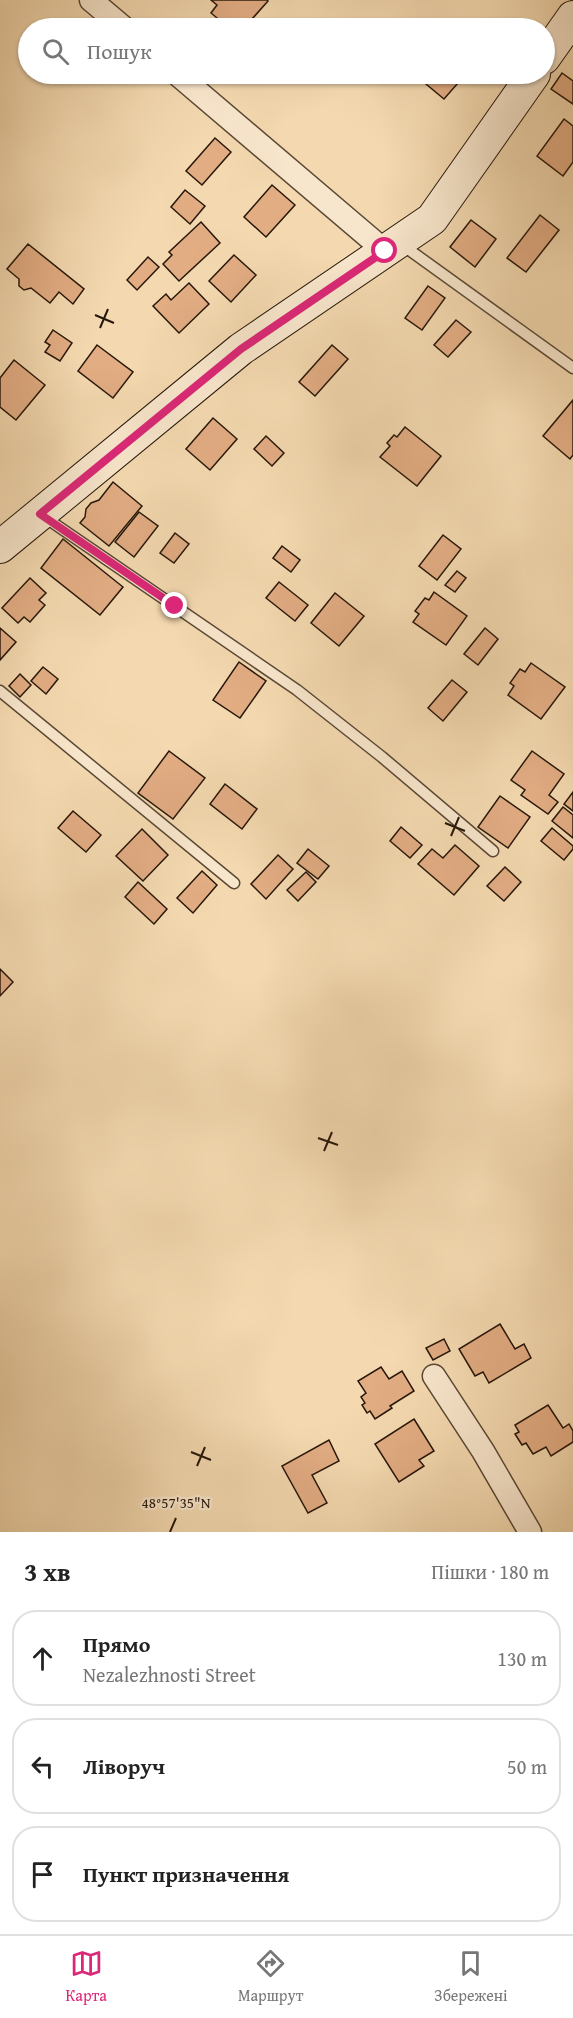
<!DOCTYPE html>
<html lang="uk">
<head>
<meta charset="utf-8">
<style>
	:root { --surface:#fff; --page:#f6f6f6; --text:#222; --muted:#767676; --line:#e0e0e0; --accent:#db2777 }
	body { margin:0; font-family:"Gentium Book Plus",serif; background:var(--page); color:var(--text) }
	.stop { position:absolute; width:18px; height:18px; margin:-14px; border:4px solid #db2777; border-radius:50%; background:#fff }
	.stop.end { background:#db2777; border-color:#fff; box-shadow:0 2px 6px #0008 }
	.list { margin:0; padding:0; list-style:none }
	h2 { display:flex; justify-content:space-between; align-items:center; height:78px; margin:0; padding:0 24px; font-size:26px }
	h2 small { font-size:20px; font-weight:400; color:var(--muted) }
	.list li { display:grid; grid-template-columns:39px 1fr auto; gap:18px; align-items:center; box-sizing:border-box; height:96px; margin:0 12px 12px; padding:0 12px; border:2px solid var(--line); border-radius:24px }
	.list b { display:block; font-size:22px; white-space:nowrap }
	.list p { margin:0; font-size:20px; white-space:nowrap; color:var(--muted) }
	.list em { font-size:20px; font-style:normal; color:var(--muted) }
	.icon { flex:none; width:33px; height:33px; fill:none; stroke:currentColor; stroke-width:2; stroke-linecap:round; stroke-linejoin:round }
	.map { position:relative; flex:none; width:573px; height:1532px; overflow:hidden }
	.search { position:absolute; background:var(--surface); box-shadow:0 2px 4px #0004; left:18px; right:18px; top:18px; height:66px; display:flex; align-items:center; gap:15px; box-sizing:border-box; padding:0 21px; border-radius:33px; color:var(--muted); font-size:22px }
	.sheet { height:402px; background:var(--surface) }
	nav { display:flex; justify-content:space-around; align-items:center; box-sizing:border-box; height:84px; border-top:2px solid var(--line); background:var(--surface); font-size:16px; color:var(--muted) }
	nav a { display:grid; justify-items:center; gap:3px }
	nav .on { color:var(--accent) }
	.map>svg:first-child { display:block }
	.building { fill:#e3ad84; stroke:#27170a; stroke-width:1.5 }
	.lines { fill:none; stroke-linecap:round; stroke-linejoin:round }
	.lane-casing { stroke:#5a4834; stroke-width:13 }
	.street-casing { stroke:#5a4834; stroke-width:25 }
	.secondary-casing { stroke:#27170a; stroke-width:34 }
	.lane { stroke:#f8e6cc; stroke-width:10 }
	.street { stroke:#f8e6cc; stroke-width:22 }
	.secondary { stroke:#f8e6cc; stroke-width:32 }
	.route { stroke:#db2777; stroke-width:8 }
	.ticks { fill:none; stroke:#27170a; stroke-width:2 }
	.ticks-label { font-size:15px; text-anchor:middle; fill:#27170a; stroke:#f8e6cc; stroke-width:4.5; stroke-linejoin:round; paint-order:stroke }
</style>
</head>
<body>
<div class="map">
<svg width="573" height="1532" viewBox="0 0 573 1532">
	<rect width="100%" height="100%" fill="#f4d9b0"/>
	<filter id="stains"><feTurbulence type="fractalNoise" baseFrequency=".00333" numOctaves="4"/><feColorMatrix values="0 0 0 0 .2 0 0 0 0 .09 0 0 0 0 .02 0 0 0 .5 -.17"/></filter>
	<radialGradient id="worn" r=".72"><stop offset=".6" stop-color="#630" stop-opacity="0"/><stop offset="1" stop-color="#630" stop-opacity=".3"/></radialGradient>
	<g class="building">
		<path d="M211 0H267L268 1 244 28H229L211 13 217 5Z"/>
		<path d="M562 73 573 81V104L551 89Z"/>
		<path d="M414 74H463L465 75 444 99Z"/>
		<path d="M564 119 573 126V162L563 176 537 156Z"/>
		<path d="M215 138 231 152 202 185 186 171Z"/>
		<path d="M272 185 295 205 266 237 244 217Z"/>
		<path d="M185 190 205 206 190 224 171 207Z"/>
		<path d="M540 215 559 230 526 272 507 258Z"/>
		<path d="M471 220 496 239 475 267 450 247Z"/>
		<path d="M201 222 220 243 179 281 163 264 172 255 169 252Z"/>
		<path d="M28 244 84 289 73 304 59 292 50 303 31 288 24 290 19 286V279L7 269Z"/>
		<path d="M234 255 256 275 231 302 209 281Z"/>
		<path d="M148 257 159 267 137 290 127 280Z"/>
		<path d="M189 283 209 304 179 333 153 306 166 294 171 300Z"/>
		<path d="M428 286 445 298 422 330 405 318Z"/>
		<path d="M456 320 471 332 448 357 434 345Z"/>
		<path d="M53 330 72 343 60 361 45 352 50 345 45 342Z"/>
		<path d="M97 345 133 372 113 398 78 371Z"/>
		<path d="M332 345 348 359 315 396 299 382Z"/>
		<path d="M14 360 45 385 16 420 0 407V378Z"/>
		<path d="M573 400V455L570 459 543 436Z"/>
		<path d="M213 418 237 439 210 470 186 449Z"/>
		<path d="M405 427 441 456 417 486 380 457 390 446 387 443 394 435 397 437Z"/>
		<path d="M266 436 284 453 272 466 254 449Z"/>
		<path d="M113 482 142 506 109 546 80 523 85 517 86 509 91 503 99 500Z"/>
		<path d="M139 512 158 526 134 557 115 542Z"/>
		<path d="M175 533 189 544 174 563 160 553Z"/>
		<path d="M443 535 461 549 437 580 419 566Z"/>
		<path d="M63 539 123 587 100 615 41 568Z"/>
		<path d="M282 546 300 560 291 572 273 558Z"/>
		<path d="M457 571 466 578 455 592 445 585Z"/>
		<path d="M30 578 46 593 39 600 45 605 30 622 24 617 18 623 2 608Z"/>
		<path d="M279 582 308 605 295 621 266 598Z"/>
		<path d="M434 592 467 616 446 645 413 622 419 614 415 611 425 598 429 600Z"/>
		<path d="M335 593 364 616 339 646 311 623Z"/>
		<path d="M0 628 16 642 0 660Z"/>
		<path d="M485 628 498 639 478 665 464 654Z"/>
		<path d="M239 662 266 681 240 718 213 700Z"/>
		<path d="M531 663 565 687 541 719 508 695 514 686 510 683 520 669 525 672Z"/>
		<path d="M43 667 58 679 46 694 31 681Z"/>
		<path d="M20 674 31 685 20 697 9 686Z"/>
		<path d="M452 680 467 692 443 721 428 708Z"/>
		<path d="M169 751 205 778 173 819 138 793Z"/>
		<path d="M532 751 564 774 549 795 558 802 548 814 521 795 525 790 511 780Z"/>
		<path d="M225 784 257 809 242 829 210 804Z"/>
		<path d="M573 792V811L564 804Z"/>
		<path d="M500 796 530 817 508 848 478 827Z"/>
		<path d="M563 807 573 815V838L552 821Z"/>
		<path d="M73 811 101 835 86 852 58 828Z"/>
		<path d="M401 827 422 845 410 858 390 841Z"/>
		<path d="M552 828 573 846V849L564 860 541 841Z"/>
		<path d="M142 829 168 855 143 881 116 856Z"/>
		<path d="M455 845 479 866 454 895 418 864 432 849 443 858Z"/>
		<path d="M308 849 329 866 318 879 297 863Z"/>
		<path d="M278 855 293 869 266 899 251 884Z"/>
		<path d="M505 867 521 882 504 901 487 886Z"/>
		<path d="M202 871 217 885 193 913 177 898Z"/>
		<path d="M306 872 316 882 298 901 287 890Z"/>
		<path d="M138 882 167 909 154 924 125 897Z"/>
		<path d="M0 969 13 982 0 996Z"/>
		<path d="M500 1324 515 1349 524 1344 531 1358 489 1383 483 1372 475 1376 459 1349Z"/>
		<path d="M444 1339 450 1351 433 1360 426 1348Z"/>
		<path d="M381 1367 389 1379 402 1371 414 1391 390 1406 392 1408 375 1419 370 1411 367 1413 362 1405 365 1403 361 1397 366 1393 358 1381Z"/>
		<path d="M548 1405 563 1428 569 1424 573 1431V1442L551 1456 546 1447 533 1454 526 1443 522 1445 515 1434 519 1432 515 1425Z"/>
		<path d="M414 1419 434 1451 419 1460 424 1466 399 1482 375 1444Z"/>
		<path d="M329 1440 339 1461 312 1475 327 1503 308 1513 282 1466Z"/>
	</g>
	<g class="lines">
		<g class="lane-casing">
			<g id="lane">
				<path d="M401 244 573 368"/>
				<path d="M43 516 297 690 382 757 493 851"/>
				<path d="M0 691 234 883"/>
			</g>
		</g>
		<g class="street-casing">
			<g id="street">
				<path d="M91 0 124 28"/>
				<path d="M177 74 385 251"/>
				<path d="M434 1376 483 1451 530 1532"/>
			</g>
		</g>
		<g class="secondary-casing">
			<g id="secondary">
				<path d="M544 58 573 17"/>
				<path d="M0 547 241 349 432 219 534 74"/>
			</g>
		</g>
		<use href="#lane" class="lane"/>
		<use href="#street" class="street"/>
		<use href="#secondary" class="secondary"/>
	</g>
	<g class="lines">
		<path class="route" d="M175 606 40 514 241 349 385 251"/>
	</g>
	<path class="ticks" d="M95 315 114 323M100 328 108 309M445 823 465 831M451 836 459 817M318 1138 338 1145M324 1151 332 1132M191 1452 211 1460M197 1466 205 1447M170 1532 176 1518"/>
	<g class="ticks-label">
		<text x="176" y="1508">48°57'35"N</text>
	</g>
	<rect width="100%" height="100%" filter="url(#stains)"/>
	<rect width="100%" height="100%" fill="url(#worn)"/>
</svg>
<div class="stop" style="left:385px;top:251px"></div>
<div class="stop end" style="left:175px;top:606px"></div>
<div class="search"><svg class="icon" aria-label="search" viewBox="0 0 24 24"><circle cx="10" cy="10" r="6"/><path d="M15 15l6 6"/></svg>Пошук</div>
</div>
<section class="sheet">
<h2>3 хв<small>Пішки · 180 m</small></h2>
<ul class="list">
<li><svg class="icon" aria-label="ahead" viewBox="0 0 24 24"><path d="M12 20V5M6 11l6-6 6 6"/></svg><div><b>Прямо</b><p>Nezalezhnosti Street</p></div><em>130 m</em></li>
<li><svg class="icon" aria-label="left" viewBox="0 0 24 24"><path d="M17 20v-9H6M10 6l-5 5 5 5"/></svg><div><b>Ліворуч</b></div><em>50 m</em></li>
<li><svg class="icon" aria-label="arrive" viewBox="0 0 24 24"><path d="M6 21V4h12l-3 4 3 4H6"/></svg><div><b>Пункт призначення</b></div></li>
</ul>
</section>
<nav>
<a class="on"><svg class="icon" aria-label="map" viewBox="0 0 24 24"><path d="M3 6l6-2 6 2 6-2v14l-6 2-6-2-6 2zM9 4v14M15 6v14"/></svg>Карта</a>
<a><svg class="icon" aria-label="directions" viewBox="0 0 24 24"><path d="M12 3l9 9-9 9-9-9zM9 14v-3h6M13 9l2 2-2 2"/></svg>Маршрут</a>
<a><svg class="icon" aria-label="saved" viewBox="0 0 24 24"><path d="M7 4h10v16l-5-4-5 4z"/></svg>Збережені</a>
</nav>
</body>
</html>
